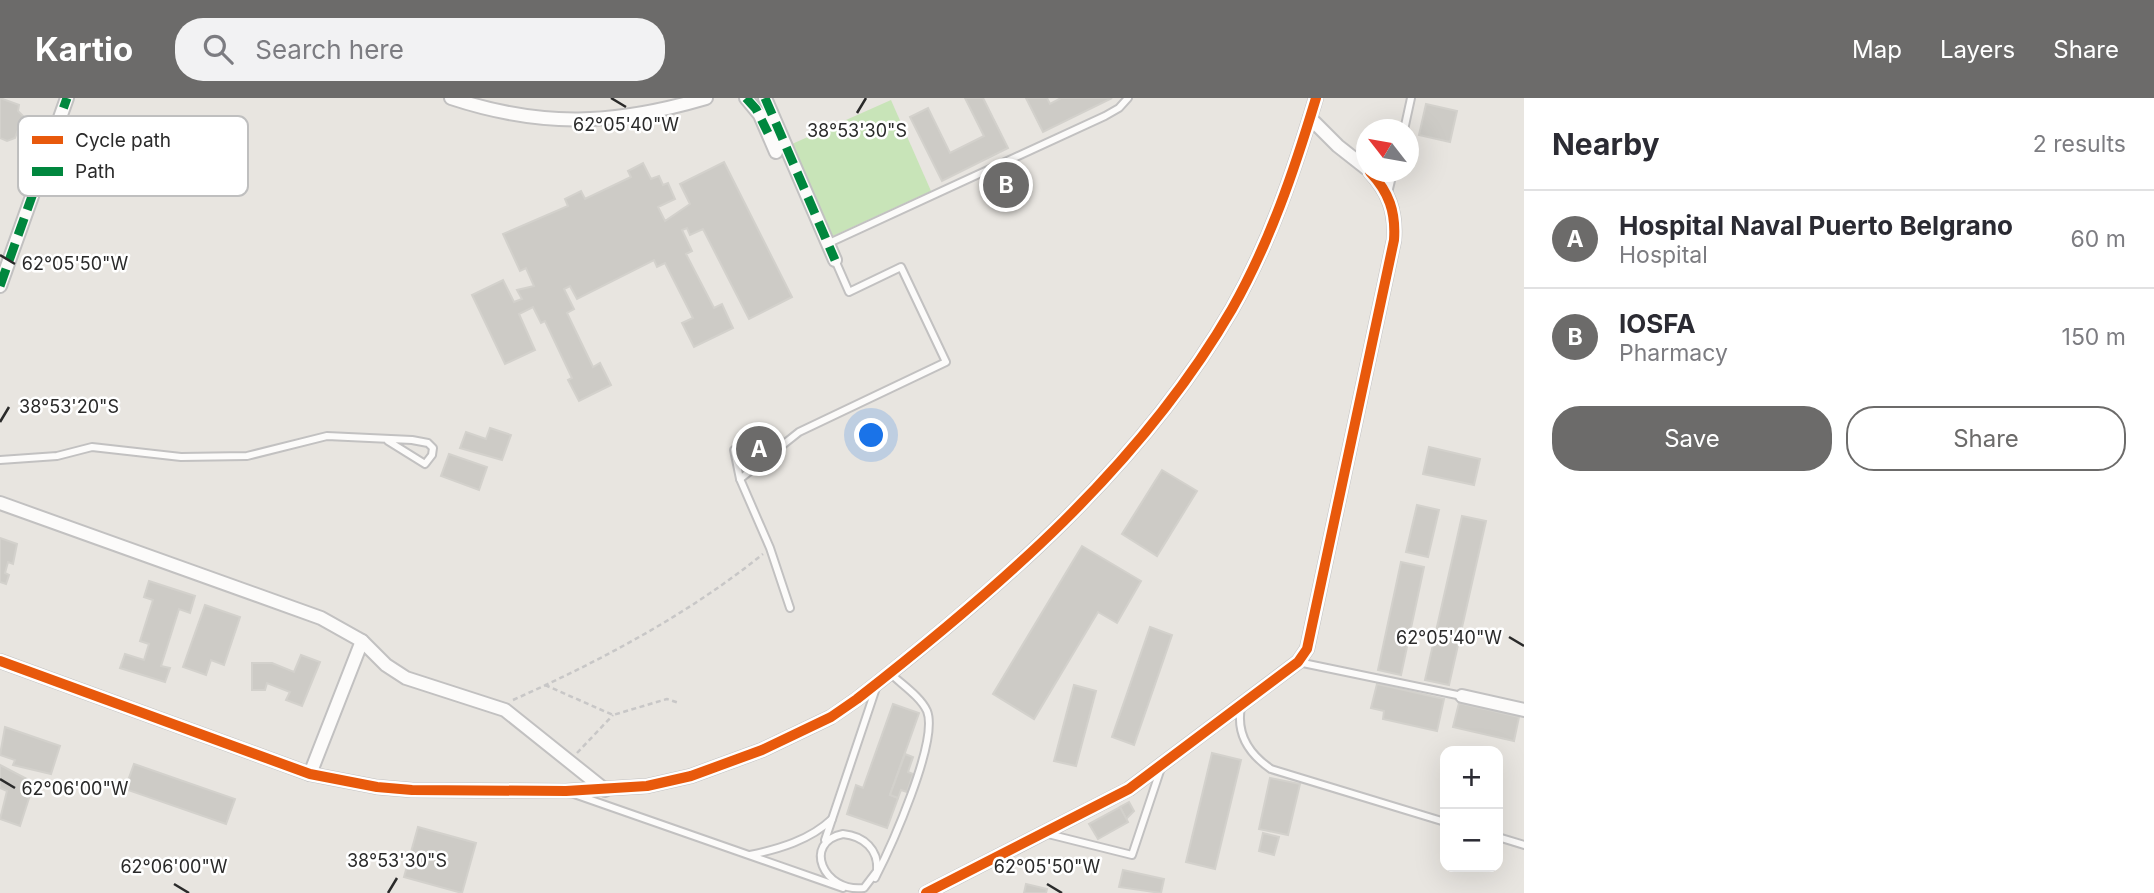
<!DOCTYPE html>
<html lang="en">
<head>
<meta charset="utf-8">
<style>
	:root { --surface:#fff; --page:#f2f2f3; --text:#2b2b33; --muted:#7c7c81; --line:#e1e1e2; --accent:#6c6b6a }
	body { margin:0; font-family:Inter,sans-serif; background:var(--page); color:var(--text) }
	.controls { position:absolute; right:21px; bottom:21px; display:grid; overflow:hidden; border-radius:14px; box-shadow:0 7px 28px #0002 }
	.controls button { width:63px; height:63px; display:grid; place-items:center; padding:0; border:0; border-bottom:2px solid var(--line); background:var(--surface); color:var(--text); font:35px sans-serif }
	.compass { position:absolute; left:1356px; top:21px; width:63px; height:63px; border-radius:50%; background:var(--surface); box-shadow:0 7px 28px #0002; rotate:301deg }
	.you { position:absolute; left:872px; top:338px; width:24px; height:24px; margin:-18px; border:5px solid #fff; border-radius:50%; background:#1a73e8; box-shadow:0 0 0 10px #1a73e833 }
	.badge { display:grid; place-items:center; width:46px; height:46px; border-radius:50%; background:var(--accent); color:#fff; font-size:23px; font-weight:700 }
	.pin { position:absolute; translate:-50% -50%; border:4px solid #fff; box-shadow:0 2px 7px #0006 }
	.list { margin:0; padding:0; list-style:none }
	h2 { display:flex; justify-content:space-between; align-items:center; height:91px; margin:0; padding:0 28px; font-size:30px }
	h2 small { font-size:23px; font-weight:400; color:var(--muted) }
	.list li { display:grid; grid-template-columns:46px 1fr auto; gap:21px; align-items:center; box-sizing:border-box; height:98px; padding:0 28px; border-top:2px solid var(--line) }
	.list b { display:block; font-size:26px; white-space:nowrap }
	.list p { margin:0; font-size:23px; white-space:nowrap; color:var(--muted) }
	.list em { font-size:23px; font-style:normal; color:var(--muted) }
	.actions { display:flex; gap:14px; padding:21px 28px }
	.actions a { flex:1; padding:16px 0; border:2px solid var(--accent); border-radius:28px; text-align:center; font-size:24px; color:var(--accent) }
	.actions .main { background:var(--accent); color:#fff }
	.icon { flex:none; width:38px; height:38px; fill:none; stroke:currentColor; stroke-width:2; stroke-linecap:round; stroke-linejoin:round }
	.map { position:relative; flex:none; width:1524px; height:795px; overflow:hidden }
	header { display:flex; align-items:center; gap:42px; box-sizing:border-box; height:98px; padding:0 35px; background:var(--accent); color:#fff }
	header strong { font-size:33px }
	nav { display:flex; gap:38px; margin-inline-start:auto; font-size:24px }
	.search { width:490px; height:63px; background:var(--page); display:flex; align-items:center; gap:18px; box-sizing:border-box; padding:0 24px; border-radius:28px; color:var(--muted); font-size:26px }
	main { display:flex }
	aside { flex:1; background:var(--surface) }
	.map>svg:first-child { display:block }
	.green { fill:#c8e4b8 }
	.building { fill:#cdcbc6; stroke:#d3d1cc; stroke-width:2 }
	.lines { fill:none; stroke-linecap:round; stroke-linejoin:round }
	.lane-casing { stroke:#c2c1c1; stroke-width:10 }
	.street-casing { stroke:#c2c1c1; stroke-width:16 }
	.path { stroke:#c8c7c7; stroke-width:2.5; stroke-dasharray:5 3.5; stroke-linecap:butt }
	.lane { stroke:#fcfbfa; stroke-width:6 }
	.street { stroke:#fcfbfa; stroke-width:12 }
	.quiet { stroke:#00873e; stroke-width:9; stroke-dasharray:18 9; stroke-linecap:butt }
	.cycleway-casing { stroke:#fff; stroke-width:15 }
	.cycleway { stroke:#e8590c; stroke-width:10 }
	.ticks { fill:none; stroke:#2a2a2a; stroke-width:2.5 }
	.key { fill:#fff; stroke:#bfbfbf; stroke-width:2 }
	.key-label { font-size:19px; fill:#2a2a2a }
	.ticks-label { font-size:18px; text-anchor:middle; fill:#2a2a2a; stroke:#fff; stroke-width:5; stroke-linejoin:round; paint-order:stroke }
</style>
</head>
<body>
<header>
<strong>Kartio</strong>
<div class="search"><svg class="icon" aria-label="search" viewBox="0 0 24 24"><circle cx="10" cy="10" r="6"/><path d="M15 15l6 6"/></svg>Search here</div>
<nav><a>Map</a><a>Layers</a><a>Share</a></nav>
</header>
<main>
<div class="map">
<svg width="1524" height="795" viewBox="0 0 1524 795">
	<rect width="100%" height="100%" fill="#e8e5e0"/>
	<path class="green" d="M891 2 931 93 833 138 792 46Z"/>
	<g class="building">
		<path d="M0 0 19 7 18 13 23 18 15 40 7 43 0 40Z"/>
		<path d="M965 0H983L1008 50 942 83 910 19 928 10 950 55 984 38Z"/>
		<path d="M1026 0H1047L1050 6 1061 0H1112L1043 34Z"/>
		<path d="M1426 6 1457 13 1450 44 1419 37Z"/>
		<path d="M724 64 792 199 749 221 703 131 690 137 687 130 682 132 692 153 686 156 714 210 722 206 733 230 694 249 682 225 693 220 665 165 657 169 654 162 577 201 570 188 564 191 574 211 567 215 593 269 600 265 611 287 579 303 568 282 572 280 545 223 541 225 533 209 519 216 535 252 505 266 472 197 503 182 514 204 522 201 517 192 534 188 526 170 520 173 503 136 568 108 565 101 581 93 585 101 631 79 628 73 643 65 651 81 659 78 663 87 668 85 675 101 658 109 665 123 690 106 680 86Z"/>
		<path d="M490 330 511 337 502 362 460 350 466 334 486 341Z"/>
		<path d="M1429 349 1480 361 1474 387 1423 376Z"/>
		<path d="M449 356 487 369 479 392 441 378Z"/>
		<path d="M1162 372 1197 393 1157 458 1122 436Z"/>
		<path d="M1417 407 1439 412 1428 459 1406 454Z"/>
		<path d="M1462 418 1486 423 1449 587 1425 582Z"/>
		<path d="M0 440 17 446 13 466 8 464 5 475 9 477 6 486 0 484Z"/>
		<path d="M1082 448 1141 483 1117 525 1098 514 1034 621 993 596Z"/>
		<path d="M1401 464 1424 469 1401 577 1378 572Z"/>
		<path d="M149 483 195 498 190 515 179 511 161 568 170 570 165 584 120 570 125 556 144 562 149 546 140 543 153 502 144 499Z"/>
		<path d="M205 507 240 519 224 567 211 562 206 577 183 569Z"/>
		<path d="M1150 529 1172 537 1134 647 1112 639Z"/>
		<path d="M301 557 320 564 302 608 286 602 290 594 267 585 265 592H252V565H272L294 574Z"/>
		<path d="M1377 586 1444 601 1437 633 1383 621 1384 613 1371 610Z"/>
		<path d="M1074 587 1096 593 1076 668 1054 663Z"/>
		<path d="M1459 605 1519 619 1514 643 1453 629Z"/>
		<path d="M893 606 919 615 890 697 898 700 887 730 847 716 856 687 863 690Z"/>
		<path d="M5 629 60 648 51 676 13 667 15 662 0 657Z"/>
		<path d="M1212 655 1241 662 1215 771 1186 764Z"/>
		<path d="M905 656 913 659 908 674 913 676 907 694 901 692 898 700 890 697Z"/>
		<path d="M134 666 235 701 226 726 125 691Z"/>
		<path d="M0 667 27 681 24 692 31 694 20 728 0 721 7 693 0 690Z"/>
		<path d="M1270 680 1300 686 1288 737 1259 731Z"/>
		<path d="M1129 704 1134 713 1126 721 1120 709Z"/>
		<path d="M1120 709 1128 724 1098 741 1089 726Z"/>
		<path d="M418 729 476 745 462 795 404 779Z"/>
		<path d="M1263 735 1279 739 1274 757 1259 753Z"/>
		<path d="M1123 772 1164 781 1161 795 1119 789Z"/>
		<path d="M1026 786 1047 791 1046 795H1024Z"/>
	</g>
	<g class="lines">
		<g class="lane-casing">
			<g id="lane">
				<path d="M1404 32 1411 0"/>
				<path d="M1388 95 1393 74"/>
				<path d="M827 146 1105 18 1119 10 1128 0"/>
				<path d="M734 352 740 381 799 334 946 264 901 169 849 194 835 162"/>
				<path d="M0 362 57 358 92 349 181 359 247 358 327 338 412 342 428 345 433 350 432 357 425 366 388 343"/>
				<path d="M740 381 770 450 790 510"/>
				<path d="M1298 564 1462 598"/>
				<path d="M1241 609C1236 636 1249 656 1271 671L1445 724"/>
				<path d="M574 696 843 790"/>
				<path d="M1044 735 1132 757 1161 670"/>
				<path d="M843 736C864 738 879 752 877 773L864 790C823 795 802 744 843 736Z"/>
				<path d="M1498 739 1524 747"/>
				<path d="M825 742 876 590"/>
				<path d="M750 757C779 751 810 742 832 721"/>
				<path d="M875 780C890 751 939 643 927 613 920 598 901 586 890 575"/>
			</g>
		</g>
		<g class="street-casing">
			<g id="street">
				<path d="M451 0C542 30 614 27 706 0"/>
				<path d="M746 0 760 17 776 54"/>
				<path d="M765 0 835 162"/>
				<path d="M1310 20 1338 48 1366 70"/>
				<path d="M0 188 67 0"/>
				<path d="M0 405 321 520 362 543 386 567 406 580 505 612 605 692"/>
				<path d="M0 563 310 676 377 689 412 692 566 693 647 688 691 678 762 652 831 619 857 601C999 490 1141 368 1232 211 1270 144 1294 73 1316 0"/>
				<path d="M1462 598 1524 612"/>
				<path d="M310 676 362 543"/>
				<path d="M926 795 1129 691 1298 564 1307 551 1394 142C1396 114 1389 94 1370 74"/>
			</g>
		</g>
		<g class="path">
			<path d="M545 587 613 617 667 601 679 605"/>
			<path d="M513 602C602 562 687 517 763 456"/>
			<path d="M577 655 613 617"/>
		</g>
		<use href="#lane" class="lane"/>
		<use href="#street" class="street"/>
		<g class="quiet">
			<path d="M746 0 756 11 768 35"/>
			<path d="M765 0 835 162"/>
			<path d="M0 188 67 0"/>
		</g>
		<g class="cycleway-casing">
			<g id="cycleway">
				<path d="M0 563 310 676 377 689 412 692 566 693 647 688 691 678 762 652 831 619 857 601C999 490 1141 368 1232 211 1270 144 1294 73 1316 0"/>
				<path d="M926 795 1129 691 1298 564 1307 551 1394 142C1396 114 1389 94 1370 74"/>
			</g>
		</g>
		<use href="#cycleway" class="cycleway"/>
	</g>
	<path class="ticks" d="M611 0 626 9M857 15 866 0M0 157 15 166M0 324 9 309M1509 539 1524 548M0 681 15 690M174 786 189 795M1047 786 1062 795M388 795 397 780"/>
	<rect x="18" y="18" width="230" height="80" rx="10" class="key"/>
	<rect x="32" y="38" width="31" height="8" fill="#e8590c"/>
	<rect x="32" y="69" width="31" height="9" fill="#00873e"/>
	<g class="key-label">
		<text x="75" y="49">Cycle path</text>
		<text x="75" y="80">Path</text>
	</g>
	<g class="ticks-label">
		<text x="626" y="33">62°05'40"W</text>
		<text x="857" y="39">38°53'30"S</text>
		<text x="75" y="172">62°05'50"W</text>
		<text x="69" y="315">38°53'20"S</text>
		<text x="1449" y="546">62°05'40"W</text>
		<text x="75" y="697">62°06'00"W</text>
		<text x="397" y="769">38°53'30"S</text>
		<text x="174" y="775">62°06'00"W</text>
		<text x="1047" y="775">62°05'50"W</text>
	</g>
</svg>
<div class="controls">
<button>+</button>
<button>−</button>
</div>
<svg class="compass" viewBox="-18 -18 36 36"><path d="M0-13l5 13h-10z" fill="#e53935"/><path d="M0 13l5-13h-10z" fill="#7c7c81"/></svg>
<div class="you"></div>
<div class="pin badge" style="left:759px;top:351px">A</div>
<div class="pin badge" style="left:1006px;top:87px">B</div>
</div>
<aside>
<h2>Nearby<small>2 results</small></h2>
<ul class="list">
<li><span class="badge">A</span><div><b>Hospital Naval Puerto Belgrano</b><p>Hospital</p></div><em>60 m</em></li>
<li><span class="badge">B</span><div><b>IOSFA</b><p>Pharmacy</p></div><em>150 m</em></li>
</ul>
<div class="actions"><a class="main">Save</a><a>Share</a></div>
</aside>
</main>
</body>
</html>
